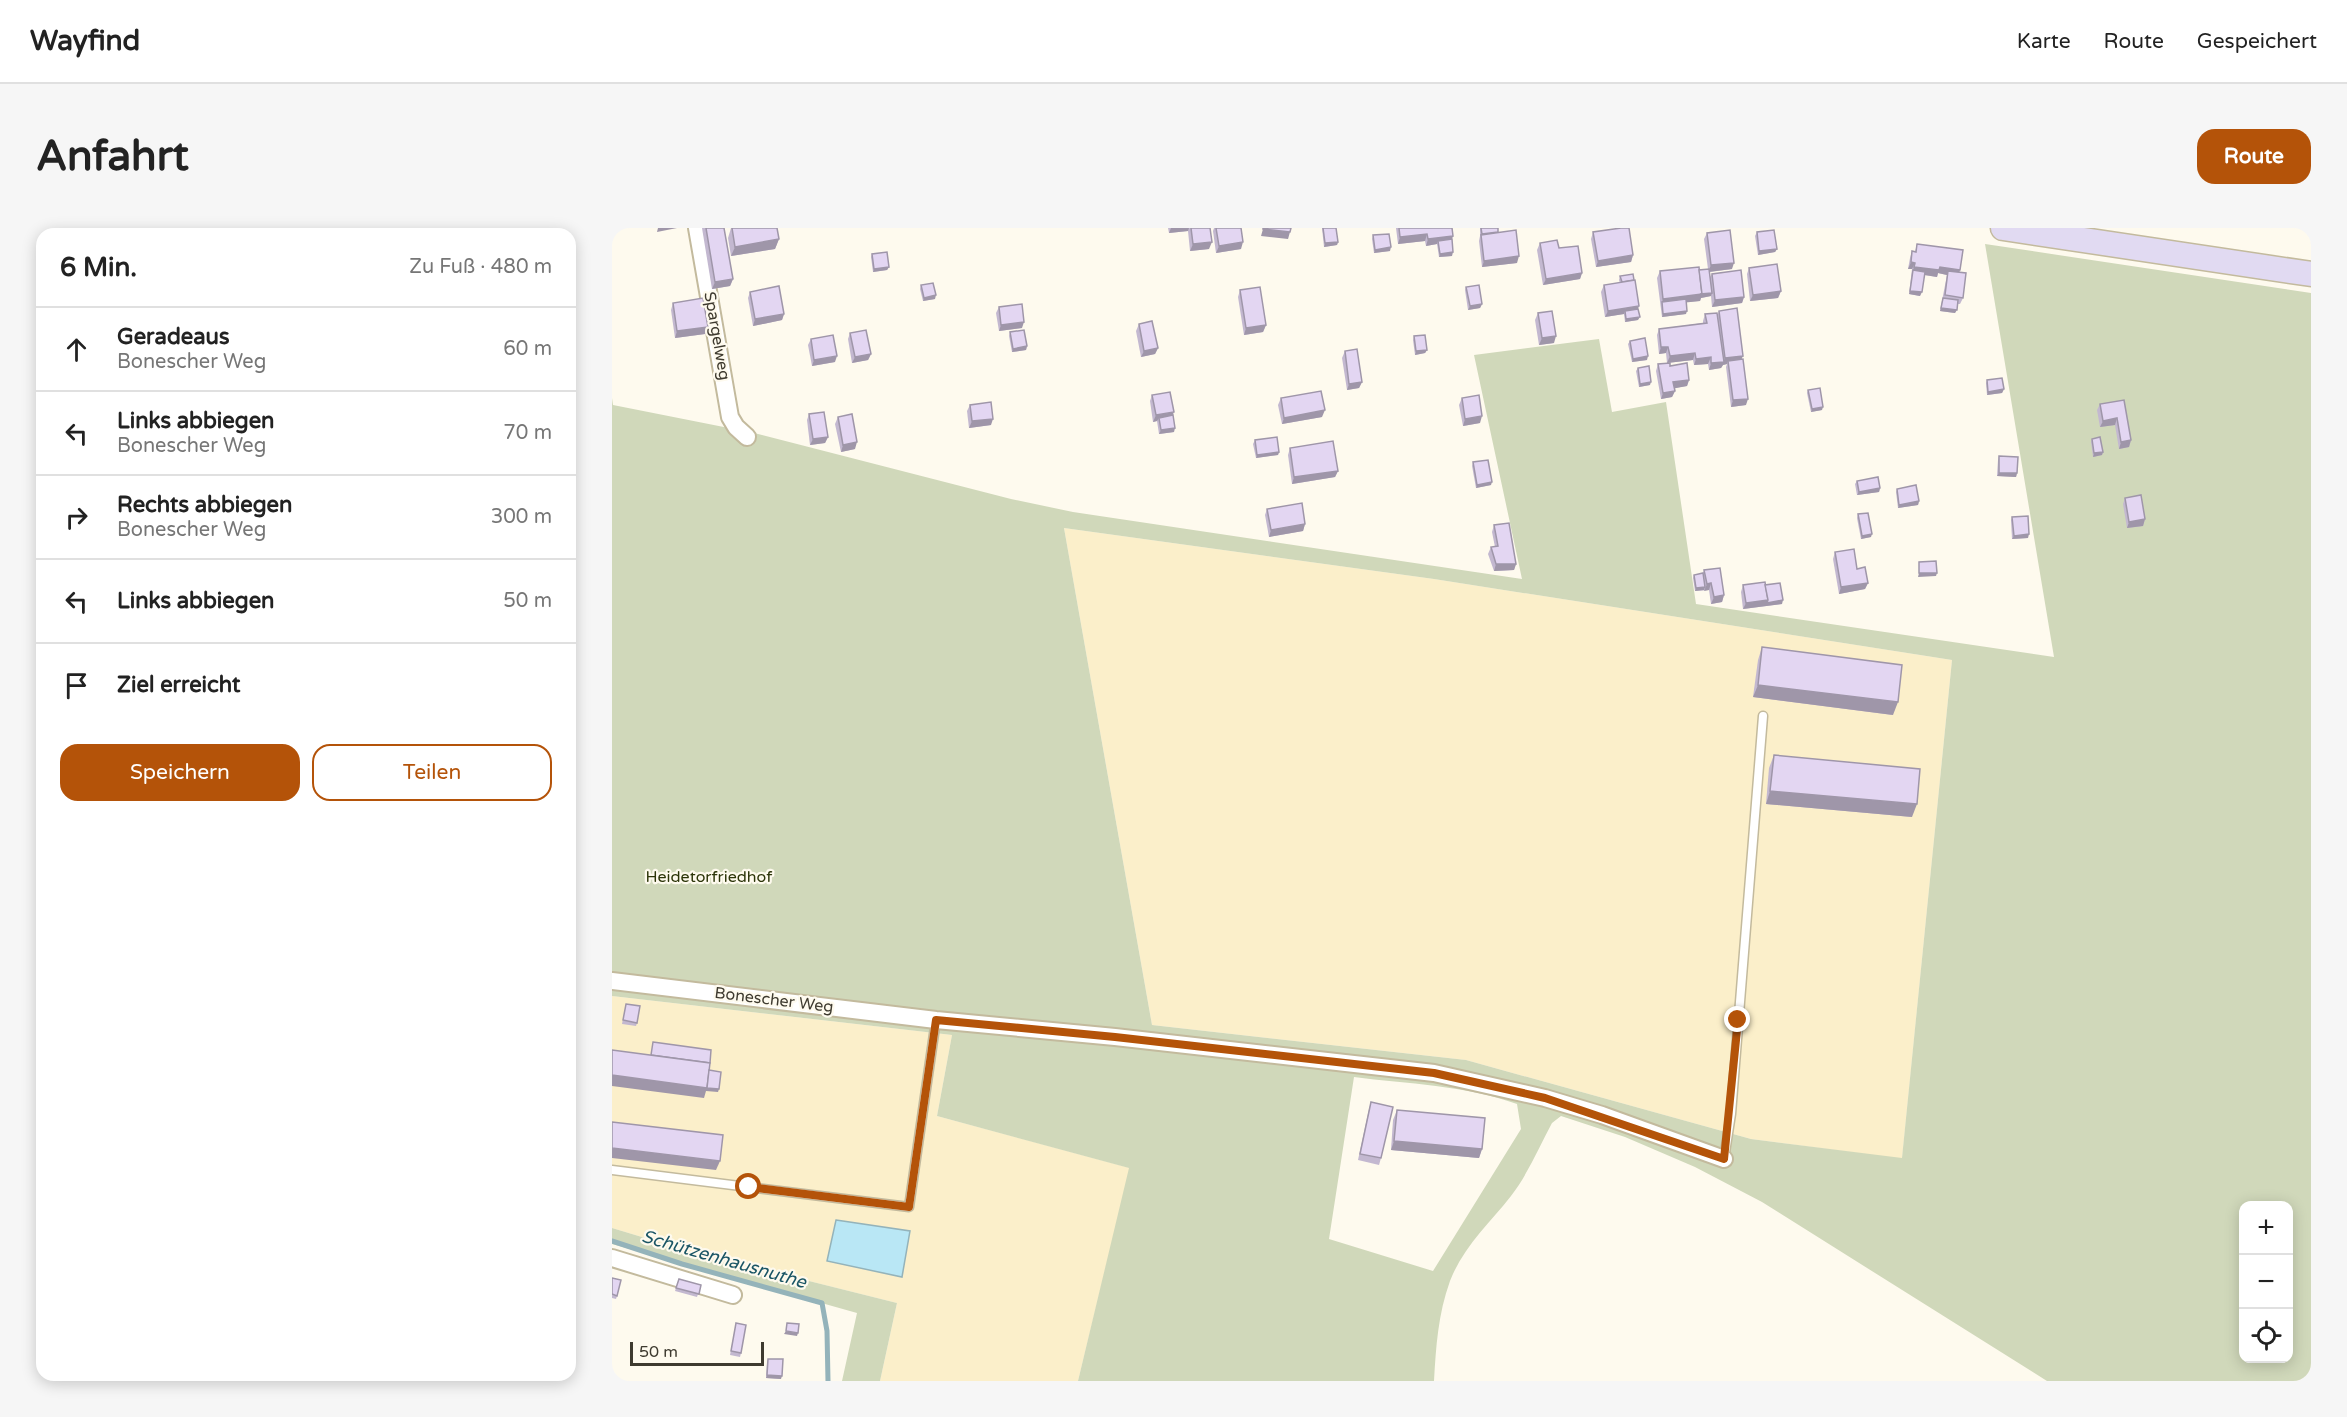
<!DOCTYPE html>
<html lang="de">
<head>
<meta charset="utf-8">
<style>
	:root { --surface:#fff; --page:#f6f6f6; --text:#222; --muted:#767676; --line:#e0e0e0; --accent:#b45309 }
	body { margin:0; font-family:"Varela Round",sans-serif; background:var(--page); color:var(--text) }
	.controls { position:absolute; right:18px; bottom:18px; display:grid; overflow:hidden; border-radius:12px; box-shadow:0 3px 15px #0003 }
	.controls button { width:54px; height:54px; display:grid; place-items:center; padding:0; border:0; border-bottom:2px solid var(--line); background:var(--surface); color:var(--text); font:30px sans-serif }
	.scale { position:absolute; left:18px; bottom:15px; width:134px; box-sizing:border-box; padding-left:6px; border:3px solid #3e3a2f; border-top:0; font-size:16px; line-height:21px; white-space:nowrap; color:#3e3a2f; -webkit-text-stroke:4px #fefaee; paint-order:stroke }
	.stop { position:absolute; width:18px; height:18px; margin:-14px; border:4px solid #b45309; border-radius:50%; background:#fff }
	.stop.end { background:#b45309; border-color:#fff; box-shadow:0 2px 6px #0008 }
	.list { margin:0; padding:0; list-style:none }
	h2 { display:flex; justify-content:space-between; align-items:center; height:78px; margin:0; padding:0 24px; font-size:26px }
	h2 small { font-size:20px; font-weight:400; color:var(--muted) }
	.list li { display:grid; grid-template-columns:39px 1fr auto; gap:18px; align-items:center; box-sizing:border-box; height:84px; padding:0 24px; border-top:2px solid var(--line) }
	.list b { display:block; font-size:22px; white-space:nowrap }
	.list p { margin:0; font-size:20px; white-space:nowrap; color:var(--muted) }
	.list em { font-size:20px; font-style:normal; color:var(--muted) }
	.actions { display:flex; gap:12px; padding:18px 24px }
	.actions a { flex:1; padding:14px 0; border:2px solid var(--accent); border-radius:18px; text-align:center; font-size:21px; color:var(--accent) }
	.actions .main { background:var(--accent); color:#fff }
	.icon { flex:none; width:33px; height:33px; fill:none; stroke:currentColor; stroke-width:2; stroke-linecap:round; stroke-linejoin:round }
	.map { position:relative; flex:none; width:1699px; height:1153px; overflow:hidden; border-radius:18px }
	header { display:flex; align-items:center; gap:36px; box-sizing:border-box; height:84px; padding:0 30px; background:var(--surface); border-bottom:2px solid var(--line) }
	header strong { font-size:28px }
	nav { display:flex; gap:33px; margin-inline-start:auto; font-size:21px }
	.intro { display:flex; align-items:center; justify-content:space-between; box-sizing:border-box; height:144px; padding:0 36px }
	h1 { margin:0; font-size:42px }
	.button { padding:15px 27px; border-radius:18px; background:var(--accent); color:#fff; font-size:21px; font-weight:700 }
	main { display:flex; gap:36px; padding:0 36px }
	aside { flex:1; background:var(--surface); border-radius:18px; box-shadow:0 3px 15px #0003 }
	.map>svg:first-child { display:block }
	.built { fill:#fbefca }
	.green { fill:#d0d8ba; fill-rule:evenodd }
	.water { fill:#b9e7f5; stroke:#94b3ba; stroke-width:1.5 }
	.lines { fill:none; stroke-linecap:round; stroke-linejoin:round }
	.stream { stroke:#94b3ba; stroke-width:5 }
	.service-casing { stroke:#c3ba9d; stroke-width:11 }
	.minor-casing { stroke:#c3ba9d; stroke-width:20 }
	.secondary-casing { stroke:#c3ba9d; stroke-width:27 }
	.service { stroke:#fff; stroke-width:8 }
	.minor { stroke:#fff; stroke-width:16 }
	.secondary { stroke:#e1daf2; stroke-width:24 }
	.wall { fill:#c3b8d0 }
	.shaded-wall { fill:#9f96a9 }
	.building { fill:#e3d6f2; stroke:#9f96a9; stroke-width:1.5 }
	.route { stroke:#b45309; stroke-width:8 }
	.labels { text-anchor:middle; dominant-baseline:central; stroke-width:4.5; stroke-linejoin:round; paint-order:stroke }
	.street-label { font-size:16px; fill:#3e3a2f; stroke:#fefaee }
	.park-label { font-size:16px; fill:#2c3509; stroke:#fefaee }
	.water-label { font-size:18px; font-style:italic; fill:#1a5565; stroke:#fefaee }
</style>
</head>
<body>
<header>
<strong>Wayfind</strong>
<nav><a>Karte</a><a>Route</a><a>Gespeichert</a></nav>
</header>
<div class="intro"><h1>Anfahrt</h1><a class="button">Route</a></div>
<main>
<aside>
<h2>6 Min.<small>Zu Fuß · 480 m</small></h2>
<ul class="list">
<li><svg class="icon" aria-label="ahead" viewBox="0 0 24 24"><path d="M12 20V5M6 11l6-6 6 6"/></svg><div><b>Geradeaus</b><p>Bonescher Weg</p></div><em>60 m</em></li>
<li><svg class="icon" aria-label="left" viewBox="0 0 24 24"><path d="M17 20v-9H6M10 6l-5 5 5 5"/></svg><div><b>Links abbiegen</b><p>Bonescher Weg</p></div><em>70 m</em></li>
<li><svg class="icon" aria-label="right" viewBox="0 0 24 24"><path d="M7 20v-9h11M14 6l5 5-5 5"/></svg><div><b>Rechts abbiegen</b><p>Bonescher Weg</p></div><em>300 m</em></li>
<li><svg class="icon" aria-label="left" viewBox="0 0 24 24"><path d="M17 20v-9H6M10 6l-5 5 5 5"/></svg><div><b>Links abbiegen</b></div><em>50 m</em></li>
<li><svg class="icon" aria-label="arrive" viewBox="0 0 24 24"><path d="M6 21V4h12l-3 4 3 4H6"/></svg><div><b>Ziel erreicht</b></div></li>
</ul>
<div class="actions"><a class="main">Speichern</a><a>Teilen</a></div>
</aside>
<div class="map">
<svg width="1699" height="1153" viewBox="0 0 1699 1153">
	<rect width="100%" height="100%" fill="#fefaee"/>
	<g class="built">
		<path d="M452 300 822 351 1340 432 1290 931 1139 911 854 832 540 797Z"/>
		<path d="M0 768 340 807 325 888 518 940 466 1153H268L285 1075 73 1022 0 1000Z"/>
	</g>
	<g class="green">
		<path d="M1373 16 1699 65V1153H1435L1150 974 1083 939 1013 909 949 888 940 895C927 919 916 946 899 968 877 996 851 1019 838 1053 826 1086 824 1119 822 1153H466L517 940 325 888 340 807 0 768V170L1 177 142 205 399 271 461 284 910 351 862 127 987 111 1000 184 1054 174 1084 376 1442 429ZM452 300 822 351 1340 432 1290 930 1139 911 854 832 540 797ZM742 849C795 856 853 857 905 876L909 901 821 1043 717 1011ZM1632 978H1676V1130H1632Z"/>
		<path d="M0 1000 73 1022 285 1075 268 1153H230L245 1085 0 1016Z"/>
	</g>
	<path class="water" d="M224 992 298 1003 290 1049 215 1033Z"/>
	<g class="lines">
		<path class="stream" d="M0 1013 70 1036 210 1075 215 1103 216 1153"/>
		<g class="service-casing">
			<g id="service">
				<path d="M1112 931 1119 886 1151 488"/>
				<path d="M0 942 297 979 324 792"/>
			</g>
		</g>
		<g class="minor-casing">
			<g id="minor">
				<path d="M85 0 118 189 124 199 135 209"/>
				<path d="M0 753 324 792 503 809 822 845 933 870 990 887 1112 931"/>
				<path d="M0 1030 121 1067"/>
			</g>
		</g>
		<g class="secondary-casing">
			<path id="secondary" d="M1391 0 1699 46"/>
		</g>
		<use href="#service" class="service"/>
		<use href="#minor" class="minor"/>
		<use href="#secondary" class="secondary"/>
	</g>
	<g class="wall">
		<path d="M90 0H112L121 51 118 58 100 61Z"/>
		<path d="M119 0 167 11 163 21 119 28 116 10Z"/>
		<path d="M556 0H598L597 21 578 23 576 3 557 5Z"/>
		<path d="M602 0H629V21L604 25 601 3Z"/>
		<path d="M710 0H724L726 14 725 17 712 19Z"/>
		<path d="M784 0H840L841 8 840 11V28L827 29 825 16 814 18 813 13 786 16Z"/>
		<path d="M868 0H886V4L905 35 870 39 867 13 868 8Z"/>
		<path d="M981 4 1021 27 1019 34 984 39 979 11Z"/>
		<path d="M1145 4 1165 21 1163 24 1146 27 1143 8Z"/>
		<path d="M1095 5 1120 41 1098 44V49L1100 46 1132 69 1130 75 1100 79 1099 68 1089 70 1088 73 1074 74V86L1050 89 1045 50 1048 43 1096 41 1092 11Z"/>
		<path d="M761 7 778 23 762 25 760 11Z"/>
		<path d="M928 15 947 20 970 45 968 51 931 57 925 22Z"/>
		<path d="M1305 16 1348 42 1347 44 1351 70 1348 76H1345L1343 85 1328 83 1335 47 1326 45 1325 49 1312 47 1308 68 1297 66 1300 41H1296L1298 30 1300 23 1303 24Z"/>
		<path d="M260 26 277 39 275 42 261 44 259 29Z"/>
		<path d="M1137 40 1169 63 1166 70 1138 73 1135 46Z"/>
		<path d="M1008 48 1026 81V92L1013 94 1012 86 993 89 989 64 992 57 1008 55 1007 52Z"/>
		<path d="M309 57 323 71 311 73 308 61Z"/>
		<path d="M854 59 870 76 868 80 856 82 853 62Z"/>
		<path d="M628 62 654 97 651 104 632 107 626 69Z"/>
		<path d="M138 64 172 86 170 92 141 98 136 70Z"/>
		<path d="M61 75 93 106 63 110 59 82Z"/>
		<path d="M387 79 410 100 387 103 384 85Z"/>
		<path d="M1107 83 1130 131 1134 177 1119 179 1114 139 1115 136 1111 137 1109 140 1097 142 1096 136 1082 137 1081 132 1055 135 1054 125 1047 126 1045 107 1047 101 1091 95V93L1093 86H1106Z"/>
		<path d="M926 85 942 115 927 117 923 92Z"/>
		<path d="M527 96 546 120 543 126 529 129 524 103Z"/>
		<path d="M398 104 415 118 414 122 400 124 397 108Z"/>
		<path d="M238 105 259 126 256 132 240 135 236 111Z"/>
		<path d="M802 108 815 122 813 125 803 127 801 112Z"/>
		<path d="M199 111 223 134 200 138 196 117Z"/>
		<path d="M1018 113 1035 132 1020 134 1016 116Z"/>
		<path d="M733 123 750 154 747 160 735 162 730 130Z"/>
		<path d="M1046 136 1058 138 1077 152 1075 158 1062 160 1063 163 1060 169 1049 171 1044 143Z"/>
		<path d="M1026 140 1038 157 1027 159 1024 143Z"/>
		<path d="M1375 152 1392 161 1390 165 1375 167 1374 155Z"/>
		<path d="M1196 162 1210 182 1199 184 1195 165Z"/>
		<path d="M540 167 561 187 562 204 547 206 545 193 541 194 538 173Z"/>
		<path d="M669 170 710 189 670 196 666 177Z"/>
		<path d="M850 170 868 195 851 198 847 177Z"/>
		<path d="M1512 172 1519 212 1517 219 1507 221 1503 197 1488 199 1485 182 1488 176Z"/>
		<path d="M358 177 379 197 357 200 355 183Z"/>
		<path d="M197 186 216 209 213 215 198 217 195 192Z"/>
		<path d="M226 189 243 221 229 224 223 196Z"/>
		<path d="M1480 211 1491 224 1490 227 1481 229 1479 214Z"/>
		<path d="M643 212 667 224 666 227 644 230 641 216Z"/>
		<path d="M678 220 726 243 723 249 680 256 676 227Z"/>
		<path d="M1387 228 1405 245 1404 249 1385 248 1386 232Z"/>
		<path d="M861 234 879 257 864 260 860 238Z"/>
		<path d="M1245 253 1268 260 1267 264 1245 267 1243 256Z"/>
		<path d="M1285 261 1307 273 1306 277 1286 280 1284 264Z"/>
		<path d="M1513 270 1533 291 1531 298 1515 300 1511 276Z"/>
		<path d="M655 281 693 296 691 303 657 309 653 287Z"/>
		<path d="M1246 286 1259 309 1249 311 1245 290Z"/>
		<path d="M1400 289 1416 310 1400 311 1399 292Z"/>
		<path d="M882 297 904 336 902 342 882 343 876 326 879 319H883L880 304Z"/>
		<path d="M1223 324 1245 341 1256 355 1253 361 1227 366 1221 331Z"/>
		<path d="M1092 342 1112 367 1110 374 1099 376 1097 362 1083 363 1081 350 1082 347 1091 345Z"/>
		<path d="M1131 357H1153L1170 376 1131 381 1129 364Z"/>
		<path d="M1150 419 1281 487 1141 469 1146 432Z"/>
		<path d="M1162 527 1300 589 1154 576 1157 540Z"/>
		<path d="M14 776 25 795 24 798 10 796Z"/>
		<path d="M759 874 769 930 767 937 746 932 757 881Z"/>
		<path d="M785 882 870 921 867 930 779 922 781 892Z"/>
		<path d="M0 1050 5 1068 4 1071 0 1070Z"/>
		<path d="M67 1051 89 1057 85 1069 63 1063Z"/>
		<path d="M124 1095 129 1125 128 1129 118 1127Z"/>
		<path d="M156 1131 169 1151 154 1150 155 1134Z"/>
	</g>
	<g class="shaded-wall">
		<path d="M46 0H65L45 4Z"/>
		<path d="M559 0H577L576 3 557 5Z"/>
		<path d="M651 1 678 4 676 11 649 8Z"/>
		<path d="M815 6 813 13 786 16 788 9Z"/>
		<path d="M841 8 838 15 826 13 825 16 814 18 816 11Z"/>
		<path d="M167 11 163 21 119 28 123 19Z"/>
		<path d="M600 14 597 21 578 23 581 16Z"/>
		<path d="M631 14 629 21 604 25 607 18Z"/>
		<path d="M726 14 725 17 712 19 713 15Z"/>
		<path d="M779 19 778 23 762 25 763 22Z"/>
		<path d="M1165 21 1163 24 1146 27 1147 23Z"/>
		<path d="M841 24 840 28 827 29 828 26Z"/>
		<path d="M1021 27 1019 34 984 39 986 33Z"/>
		<path d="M907 28 905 35 870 39 872 33Z"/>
		<path d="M1299 34 1303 35 1300 41H1296Z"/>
		<path d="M1122 35 1120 41 1096 44 1099 37Z"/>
		<path d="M277 39 275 42 261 44 262 41Z"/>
		<path d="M1302 39H1328L1348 42 1346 48 1336 43 1335 47 1326 45 1325 49 1301 45V42L1300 45Z"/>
		<path d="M970 45 968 51 931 57 934 51Z"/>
		<path d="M121 51 118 58 100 61 103 54Z"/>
		<path d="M1169 63 1166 70 1138 73 1141 67Z"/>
		<path d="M1298 63 1310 64 1308 68 1297 66Z"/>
		<path d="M1100 65 1099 68 1089 70 1088 73 1050 77V74L1049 77 1051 71Z"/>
		<path d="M324 67 323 71 311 73 312 70Z"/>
		<path d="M1132 69 1130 75 1100 79 1103 72Z"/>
		<path d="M870 76 868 80 856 82 858 78Z"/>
		<path d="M1027 78 1025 84 1013 83 1012 86 993 89 996 83Z"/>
		<path d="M1329 80 1345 82 1343 85 1328 83Z"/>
		<path d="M1075 83 1074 86 1050 89 1051 86Z"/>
		<path d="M172 86 170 92 141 98 143 91Z"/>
		<path d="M1028 89 1026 92 1013 94 1014 91Z"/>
		<path d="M412 94 410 100 387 103 389 97Z"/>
		<path d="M654 97 651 104 632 107 634 100Z"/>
		<path d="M96 99 93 106 63 110 65 103Z"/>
		<path d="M944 108 942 115 927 117 930 110Z"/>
		<path d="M415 118 414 122 400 124 401 121Z"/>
		<path d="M1049 119H1056L1054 125 1047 126Z"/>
		<path d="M546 120 543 126 529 129 532 123Z"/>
		<path d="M815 122 813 125 803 127 804 123Z"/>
		<path d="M1083 125 1081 132 1055 135 1058 128Z"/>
		<path d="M259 126 256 132 240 135 243 129Z"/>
		<path d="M225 128 223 134 200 138 202 132Z"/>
		<path d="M1036 128 1035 132 1020 134 1021 131Z"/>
		<path d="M1131 128 1128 134 1116 133 1115 136 1111 137 1109 140 1097 142 1099 135 1111 134 1113 130Z"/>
		<path d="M1099 129 1096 136 1082 137 1084 131Z"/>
		<path d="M1077 152 1075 158 1059 161 1061 154Z"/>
		<path d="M750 154 747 160 735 162 737 156Z"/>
		<path d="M1039 154 1038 157 1027 159 1028 156Z"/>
		<path d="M1392 161 1390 165 1375 167 1376 164Z"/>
		<path d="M1063 163 1060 169 1049 171 1051 165Z"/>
		<path d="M1136 171 1134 177 1119 179 1121 172Z"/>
		<path d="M1211 179 1210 182 1199 184 1200 181Z"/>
		<path d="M713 182 710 189 670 196 672 190Z"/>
		<path d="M562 184 559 191 547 190 545 193 541 194 544 187Z"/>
		<path d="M870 188 868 195 851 198 853 191Z"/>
		<path d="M1505 190 1503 197 1488 199 1491 193Z"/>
		<path d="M381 191 379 197 357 200 360 193Z"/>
		<path d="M563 200 562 204 547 206 549 202Z"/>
		<path d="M216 209 213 215 198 217 201 211Z"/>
		<path d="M1519 212 1517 219 1507 221 1509 214Z"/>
		<path d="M245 214 243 221 229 224 231 217Z"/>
		<path d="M667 224 666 227 644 230 645 227Z"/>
		<path d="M1491 224 1490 227 1481 229 1482 225Z"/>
		<path d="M726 243 723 249 680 256 682 249Z"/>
		<path d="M1387 245H1405L1404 249 1385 248Z"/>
		<path d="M880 254 879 257 864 260 865 257Z"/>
		<path d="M1268 260 1267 264 1245 267 1247 264Z"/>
		<path d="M1307 273 1306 277 1286 280 1287 277Z"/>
		<path d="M1533 291 1531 298 1515 300 1517 294Z"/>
		<path d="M693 296 691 303 657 309 659 302Z"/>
		<path d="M1260 306 1259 309 1249 311 1250 308Z"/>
		<path d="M1417 306 1416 310 1400 311 1402 308Z"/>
		<path d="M884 336H904L902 342 882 343Z"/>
		<path d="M1307 345H1325L1324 348 1306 349Z"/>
		<path d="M1099 355 1097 362 1092 363 1095 356Z"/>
		<path d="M1256 355 1253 361 1227 366 1229 359Z"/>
		<path d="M1093 359 1092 362 1083 363 1084 360Z"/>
		<path d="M1112 367 1110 374 1099 376 1102 369Z"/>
		<path d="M1156 372H1171L1170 376 1131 381 1134 375Z"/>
		<path d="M1146 457 1286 474 1281 487 1141 469Z"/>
		<path d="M1158 563 1305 576 1300 589 1154 576Z"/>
		<path d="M0 847 107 861 106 864 94 863 92 870 0 858Z"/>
		<path d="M782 913 870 921 867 930 779 922Z"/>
		<path d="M0 920 108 933 104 942 0 930Z"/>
		<path d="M174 1103 186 1105 185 1108 172 1106Z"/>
		<path d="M155 1147 170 1148 169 1151 154 1150Z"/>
	</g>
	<g class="building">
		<path d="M94 0H112L121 51 103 54Z"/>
		<path d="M120 0H165L167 11 123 19Z"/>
		<path d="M579 0H598L600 14 581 16Z"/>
		<path d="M604 0H629L631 14 607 18Z"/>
		<path d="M651 0H679L678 4 651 1Z"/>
		<path d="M711 0H724L726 14 713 15Z"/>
		<path d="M787 0H840L841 8 816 11 815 6 788 9Z"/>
		<path d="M869 0H886V4L870 6Z"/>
		<path d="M1009 0H1017L1021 27 986 33 981 4Z"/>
		<path d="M904 2 907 28 872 33 869 7Z"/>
		<path d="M1118 2 1122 35 1099 37 1095 5Z"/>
		<path d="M1162 2 1165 21 1147 23 1145 4Z"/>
		<path d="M777 6 779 19 763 22 761 7Z"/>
		<path d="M840 11 841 24 828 26 826 13Z"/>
		<path d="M945 12 947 20 966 18 970 45 934 51 928 15Z"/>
		<path d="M1305 16 1351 22 1348 42 1328 39 1327 42 1302 39 1303 35 1299 34 1300 23 1304 24Z"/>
		<path d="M275 24 277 39 262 41 260 26Z"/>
		<path d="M1165 36 1169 63 1141 67 1137 40Z"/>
		<path d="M1087 39 1090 66 1051 71 1048 43Z"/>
		<path d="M1097 41 1100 65 1088 66H1090L1087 42Z"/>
		<path d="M1129 42 1132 69 1103 72 1100 46Z"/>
		<path d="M1301 42 1313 44 1310 64 1298 63Z"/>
		<path d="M1336 43 1354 45 1351 70 1333 67Z"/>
		<path d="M1021 46 1022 52 1010 54 1008 48Z"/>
		<path d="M1023 52 1027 78 996 83 992 57Z"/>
		<path d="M321 55 324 67 312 70 309 57Z"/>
		<path d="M867 57 870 76 858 78 854 59Z"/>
		<path d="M167 58 172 86 143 91 138 64Z"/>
		<path d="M648 59 654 97 634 100 628 62Z"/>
		<path d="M91 70 96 99 65 103 61 75Z"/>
		<path d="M1331 70 1346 72 1345 82 1329 80Z"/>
		<path d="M1074 71 1075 83 1051 86 1050 74Z"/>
		<path d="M410 76 412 94 389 97 387 79Z"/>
		<path d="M1125 80 1131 128 1113 130 1107 83Z"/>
		<path d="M1026 81 1028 89 1014 91 1013 83Z"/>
		<path d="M940 83 944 108 930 110 926 85Z"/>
		<path d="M1105 85 1112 134 1099 135V129L1084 131 1083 125 1058 128 1056 119H1049L1047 101 1095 95 1093 86Z"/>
		<path d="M540 93 546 120 532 123 527 96Z"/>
		<path d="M254 102 259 126 243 129 238 105Z"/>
		<path d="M412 102 415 118 401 121 398 104Z"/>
		<path d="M221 107 225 128 202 132 199 111Z"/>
		<path d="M813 107 815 122 804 123 802 108Z"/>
		<path d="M1033 110 1036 128 1021 131 1018 113Z"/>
		<path d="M745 121 750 154 737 156 733 123Z"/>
		<path d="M1131 131 1136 171 1121 172 1116 133Z"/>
		<path d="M1058 135V138L1075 135 1077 152 1061 154 1063 163 1051 165 1046 136Z"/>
		<path d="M1037 138 1039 154 1028 156 1026 140Z"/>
		<path d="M1390 150 1392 161 1376 164 1375 152Z"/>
		<path d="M1208 160 1211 179 1200 181 1196 162Z"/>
		<path d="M709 163 713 182 672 190 669 170Z"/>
		<path d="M558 164 562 184 544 187 540 167Z"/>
		<path d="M867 167 870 188 853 191 850 170Z"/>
		<path d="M1512 172 1519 212 1509 214 1505 190 1491 193 1488 176Z"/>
		<path d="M379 174 381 191 360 193 358 177Z"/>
		<path d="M212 184 216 209 201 211 197 186Z"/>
		<path d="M240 186 245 214 231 217 226 189Z"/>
		<path d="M561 187 563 200 549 202 547 190Z"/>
		<path d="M665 209 667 224 645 227 643 212Z"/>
		<path d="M1488 209 1491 224 1482 225 1480 211Z"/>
		<path d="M721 213 726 243 682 249 678 220Z"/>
		<path d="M1387 228 1406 229 1405 245H1387Z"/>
		<path d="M876 232 880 254 865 257 861 234Z"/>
		<path d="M1266 249 1268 260 1247 264 1245 253Z"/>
		<path d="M1304 257 1307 273 1287 277 1285 261Z"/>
		<path d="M1529 267 1533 291 1517 294 1513 270Z"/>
		<path d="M690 275 693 296 659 302 655 281Z"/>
		<path d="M1256 285 1260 306 1250 308 1246 286Z"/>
		<path d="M1416 288 1417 306 1402 308 1400 289Z"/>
		<path d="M897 295 904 336H884L879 319 886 318 882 297Z"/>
		<path d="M1242 321 1245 341 1253 339 1256 355 1229 359 1223 324Z"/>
		<path d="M1324 333 1325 345H1307V334Z"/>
		<path d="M1108 340 1112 367 1102 369 1099 355 1095 356 1092 342Z"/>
		<path d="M1091 345 1093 359 1084 360 1082 347Z"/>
		<path d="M1153 354 1156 372 1134 375 1131 357Z"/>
		<path d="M1168 355 1171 372 1155 375 1156 372 1153 357Z"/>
		<path d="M1150 419 1290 437 1286 474 1146 457Z"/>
		<path d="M1162 527 1308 541 1305 576 1158 563Z"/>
		<path d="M14 776 28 778 25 795 11 792Z"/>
		<path d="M41 814 99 822 98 835 39 827Z"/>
		<path d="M0 822 98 835 95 860 0 847Z"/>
		<path d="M97 842 109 844 107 861 95 860Z"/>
		<path d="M759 874 781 879 769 930 748 926Z"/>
		<path d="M785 882 873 890 870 921 782 913Z"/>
		<path d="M0 894 111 907 108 933 0 920Z"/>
		<path d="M0 1050 9 1052 5 1068 0 1066Z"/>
		<path d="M67 1051 89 1057 87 1066 64 1060Z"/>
		<path d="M124 1095 134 1097 129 1125 119 1123Z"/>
		<path d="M175 1095 187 1096 186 1105 174 1103Z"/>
		<path d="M156 1131H171L170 1148 155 1147Z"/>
	</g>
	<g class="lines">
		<path class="route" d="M137 959 297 979 324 792 503 809 822 845 933 870 1112 931 1126 792"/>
	</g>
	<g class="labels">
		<g class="street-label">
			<text transform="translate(105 108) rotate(80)">Spargelweg</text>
			<text transform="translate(162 772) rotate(7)">Bonescher Weg</text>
		</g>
		<g class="park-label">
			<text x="97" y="649">Heidetorfriedhof</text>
		</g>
		<g class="water-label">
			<text transform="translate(112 1031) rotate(16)">Schützenhausnuthe</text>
		</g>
	</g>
</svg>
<div class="controls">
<button>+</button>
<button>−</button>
<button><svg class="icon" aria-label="locate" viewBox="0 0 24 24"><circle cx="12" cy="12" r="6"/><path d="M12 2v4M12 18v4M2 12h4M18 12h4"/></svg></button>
</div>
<div class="scale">50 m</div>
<div class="stop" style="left:137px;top:959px"></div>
<div class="stop end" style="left:1126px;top:792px"></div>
</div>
</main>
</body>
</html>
